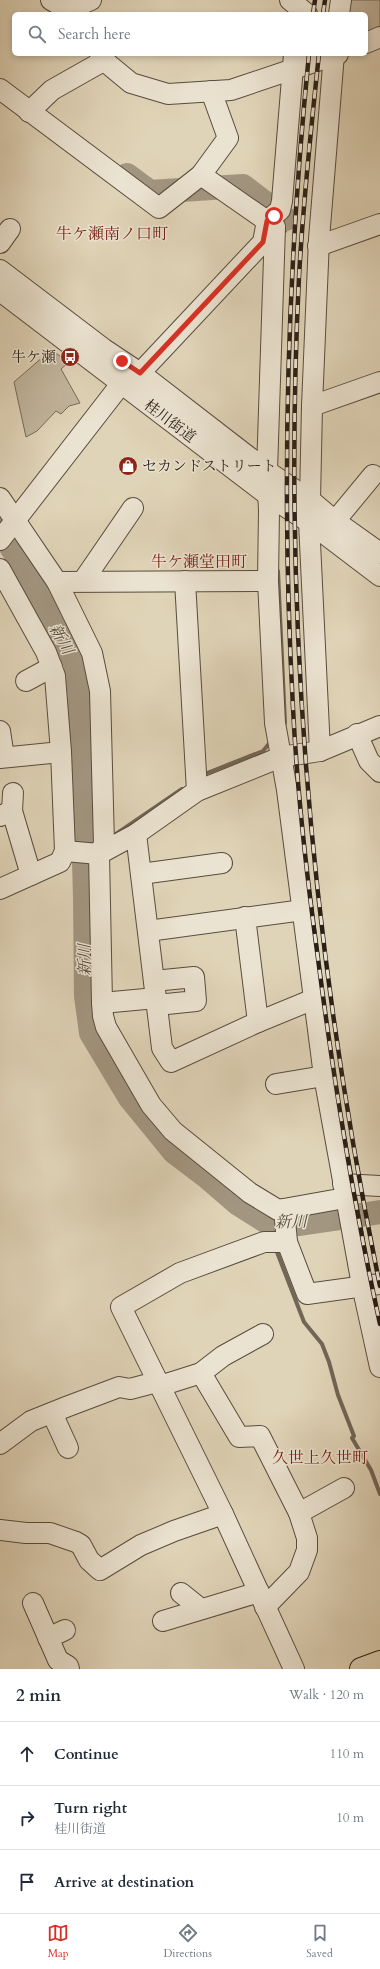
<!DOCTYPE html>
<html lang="en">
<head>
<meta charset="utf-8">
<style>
	:root { --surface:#fff; --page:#f6f6f7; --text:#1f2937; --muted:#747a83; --line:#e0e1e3; --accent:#d93025 }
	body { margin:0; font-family:Cardo,"Noto Serif JP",serif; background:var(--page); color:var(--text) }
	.stop { position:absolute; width:12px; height:12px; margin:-9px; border:3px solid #d93025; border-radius:50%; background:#fff }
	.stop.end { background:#d93025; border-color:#fff; box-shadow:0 1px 4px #0008 }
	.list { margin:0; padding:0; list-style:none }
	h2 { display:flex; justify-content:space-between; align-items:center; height:52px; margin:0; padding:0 16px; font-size:17px }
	h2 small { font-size:13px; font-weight:400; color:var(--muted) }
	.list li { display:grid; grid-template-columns:26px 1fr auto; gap:12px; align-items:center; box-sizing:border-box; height:64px; padding:0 16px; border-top:1px solid var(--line) }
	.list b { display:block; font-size:15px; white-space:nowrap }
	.list p { margin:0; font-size:13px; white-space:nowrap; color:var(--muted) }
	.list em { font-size:13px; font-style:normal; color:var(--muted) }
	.icon { flex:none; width:22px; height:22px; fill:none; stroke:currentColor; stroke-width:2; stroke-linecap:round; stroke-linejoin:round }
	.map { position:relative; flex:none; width:380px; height:1669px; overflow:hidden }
	.search { position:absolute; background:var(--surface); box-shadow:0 2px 6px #0003; left:12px; right:12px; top:12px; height:44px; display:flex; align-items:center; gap:10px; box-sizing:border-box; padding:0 14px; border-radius:6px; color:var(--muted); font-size:15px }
	.sheet { height:244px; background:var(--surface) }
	nav { display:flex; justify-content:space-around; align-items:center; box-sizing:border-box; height:56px; border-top:1px solid var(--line); background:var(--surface); font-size:11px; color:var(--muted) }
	nav a { display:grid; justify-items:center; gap:2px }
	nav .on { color:var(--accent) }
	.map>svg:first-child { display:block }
	.green { fill:#c1b59d; stroke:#766a5a }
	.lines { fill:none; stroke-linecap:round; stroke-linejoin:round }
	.stream { stroke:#726657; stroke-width:4 }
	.river { stroke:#a29681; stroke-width:24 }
	.minor-casing { stroke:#584c3f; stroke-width:22 }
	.major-casing { stroke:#2a1f17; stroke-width:24 }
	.minor { stroke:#ebe3d1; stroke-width:20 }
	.major { stroke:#e0d4b8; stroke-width:22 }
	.rail-casing { stroke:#2a1f17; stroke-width:4.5 }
	.rail { stroke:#ebe3d1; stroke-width:3; stroke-dasharray:9; stroke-linecap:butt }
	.route { stroke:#d93025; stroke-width:5 }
	.labels { text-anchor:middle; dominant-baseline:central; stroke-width:3; stroke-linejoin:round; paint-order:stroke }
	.poi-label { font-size:15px; fill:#2a1f17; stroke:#ebe3d1; text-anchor:end }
	.street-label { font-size:15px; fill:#2a1f17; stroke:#ebe3d1 }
	.neighbourhood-label { font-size:16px; fill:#7a1f14; stroke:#ebe3d1 }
	.water-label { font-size:16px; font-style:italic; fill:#54493c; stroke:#ebe3d1 }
</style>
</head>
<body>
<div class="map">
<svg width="380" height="1669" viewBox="0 0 380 1669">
	<rect width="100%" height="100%" fill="#e0d4b8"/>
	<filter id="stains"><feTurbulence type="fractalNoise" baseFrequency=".005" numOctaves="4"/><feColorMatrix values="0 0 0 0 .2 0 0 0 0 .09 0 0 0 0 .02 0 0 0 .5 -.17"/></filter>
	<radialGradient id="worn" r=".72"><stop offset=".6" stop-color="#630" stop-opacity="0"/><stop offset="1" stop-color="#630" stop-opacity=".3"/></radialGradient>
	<g class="green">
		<path d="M347 0H380V29L366 34V14H345Z"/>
		<path d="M51 350 69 362 61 369 80 403 69 406 61 414 56 411 37 431 26 437 14 382Z"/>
	</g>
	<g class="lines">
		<g class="stream">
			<path d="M285 231 287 214"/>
			<path d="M278 571 285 723 282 727"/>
			<path d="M202 775 263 751 272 740"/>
			<path d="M116 834 182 789"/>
			<path d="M83 836 98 837"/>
			<path d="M267 1222 272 1237"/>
			<path d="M275 1247 304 1322 322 1344 329 1362 338 1395 354 1436 352 1438 371 1470 380 1494"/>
		</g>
		<g class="river">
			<path d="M127 175 150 192 243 186 286 219"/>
			<path d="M0 530 15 553 69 649 75 663 79 687 85 897 86 996 91 1033 130 1098 174 1152 207 1177 237 1203 267 1222 281 1225 300 1224 380 1212"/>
		</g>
		<g class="minor-casing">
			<g id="minor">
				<path d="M51 0 68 10 71 14"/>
				<path d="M290 0 307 14"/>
				<path d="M68 10 91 0"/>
				<path d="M339 14 341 0"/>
				<path d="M366 43 380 37"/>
				<path d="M100 54 108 64 131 83 168 94 231 90 338 54"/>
				<path d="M294 54 282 201 280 210 267 221 275 227 267 471 269 510 268 581 275 723 287 790 324 1076 362 1285 380 1367"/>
				<path d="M0 89 159 208 201 175 228 138 211 91"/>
				<path d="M29 112 52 90 105 60"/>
				<path d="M0 243 10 229"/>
				<path d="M318 246 380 224"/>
				<path d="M0 270 104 349 140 373 267 471 310 500 335 521 380 553"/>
				<path d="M0 291 269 496 309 522 380 576"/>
				<path d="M312 406 380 382"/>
				<path d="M0 498 57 582 92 653 100 691 104 844 99 854 102 1003 103 1016 106 1027 151 1105 173 1131 250 1193 278 1210 345 1198"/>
				<path d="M310 500 312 406 319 239 334 54"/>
				<path d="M335 521 373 475"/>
				<path d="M309 522 320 751"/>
				<path d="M0 540 121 384 140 373 263 242 267 221 201 175"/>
				<path d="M0 569 46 652 55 676 61 752 65 851 60 862 0 889"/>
				<path d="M83 581 133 508"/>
				<path d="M185 581 197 791"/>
				<path d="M57 582 268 581"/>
				<path d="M26 681 52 667"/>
				<path d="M0 731 4 757"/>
				<path d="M357 734 369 761 380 772"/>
				<path d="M0 758 61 752"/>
				<path d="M12 811 13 793"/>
				<path d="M0 816 12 811 31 875"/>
				<path d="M136 834 162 1048 171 1062 258 1022 314 999"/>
				<path d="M65 851 99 854 136 834 197 791 281 757 320 751 380 726"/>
				<path d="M141 874 222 863"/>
				<path d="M245 917 258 1022"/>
				<path d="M148 931 303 910"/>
				<path d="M154 981 194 977 196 1001 157 1005"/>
				<path d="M102 1003 156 998"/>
				<path d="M276 1084 324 1076"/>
				<path d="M343 1184 380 1186"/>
				<path d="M284 1209 287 1242 307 1294 380 1284"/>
				<path d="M287 1242H264L180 1273 121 1307 223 1514 294 1669"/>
				<path d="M201 1373 239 1437 260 1436 299 1513 307 1538V1550L299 1572 265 1607"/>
				<path d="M160 1386 201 1373 223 1356 263 1334"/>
				<path d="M52 1413 68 1448"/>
				<path d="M0 1444 31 1421 66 1407 119 1387 130 1389 149 1384 157 1380"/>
				<path d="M299 1513 344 1488"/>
				<path d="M0 1530 26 1533H50L76 1542 81 1545 89 1560 100 1570 141 1545 174 1531 223 1514"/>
				<path d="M181 1593 201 1609"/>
				<path d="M33 1603 58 1660 68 1666 69 1669"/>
				<path d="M163 1621 259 1592"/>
				<path d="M48 1638 65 1630"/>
			</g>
		</g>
		<g class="major-casing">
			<path id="major" d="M361 1669 380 1662"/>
		</g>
		<use href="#minor" class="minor"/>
		<use href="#major" class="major"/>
		<g class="rail-casing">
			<g id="rail">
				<path d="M313 14 315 0"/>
				<path d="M323 14 325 0"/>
				<path d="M309 54C287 271 281 490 293 708 297 789 306 870 317 951 333 1076 353 1201 380 1324"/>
				<path d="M319 54C311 128 303 203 299 277 282 615 312 955 380 1286"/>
			</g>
		</g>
		<use href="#rail" class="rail"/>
	</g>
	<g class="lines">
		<path class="route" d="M122 361 140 373 263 242 267 221 274 216"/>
	</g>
	<defs>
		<g id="bus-disc" transform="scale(1)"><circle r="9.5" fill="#8f2418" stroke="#ebe3d1"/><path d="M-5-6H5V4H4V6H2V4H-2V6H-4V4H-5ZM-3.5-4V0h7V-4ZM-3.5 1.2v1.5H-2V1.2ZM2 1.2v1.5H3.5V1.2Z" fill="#fff"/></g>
		<g id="shop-disc" transform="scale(1)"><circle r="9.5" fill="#8f2418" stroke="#ebe3d1"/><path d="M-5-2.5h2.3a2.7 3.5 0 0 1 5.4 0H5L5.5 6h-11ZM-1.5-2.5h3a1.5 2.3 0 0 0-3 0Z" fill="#fff"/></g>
	</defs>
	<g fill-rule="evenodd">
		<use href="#bus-disc" x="70" y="357"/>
		<use href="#shop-disc" x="128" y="466"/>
	</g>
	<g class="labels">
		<g class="poi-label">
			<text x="56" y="357">牛ケ瀬</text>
			<text x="142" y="466" text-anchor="start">セカンドストリート</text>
		</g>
		<g class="street-label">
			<text transform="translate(170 421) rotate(37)">桂川街道</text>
		</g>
		<g class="neighbourhood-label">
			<text x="112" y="234">牛ケ瀬南ノ口町</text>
			<text x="199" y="562">牛ケ瀬堂田町</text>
			<text x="320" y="1458">久世上久世町</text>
		</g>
		<g class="water-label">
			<text transform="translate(61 639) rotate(61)">新川</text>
			<text transform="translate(85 960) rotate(-91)">新川</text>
			<text transform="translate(291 1222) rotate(-1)">新川</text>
		</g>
	</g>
	<rect width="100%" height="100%" filter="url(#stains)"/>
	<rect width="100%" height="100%" fill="url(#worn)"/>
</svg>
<div class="stop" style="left:274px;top:216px"></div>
<div class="stop end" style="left:122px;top:361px"></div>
<div class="search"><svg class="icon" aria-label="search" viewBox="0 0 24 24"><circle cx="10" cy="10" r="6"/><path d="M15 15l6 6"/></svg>Search here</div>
</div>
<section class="sheet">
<h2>2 min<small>Walk · 120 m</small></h2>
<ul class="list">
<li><svg class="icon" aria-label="ahead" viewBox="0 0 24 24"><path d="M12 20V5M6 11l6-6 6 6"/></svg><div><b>Continue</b></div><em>110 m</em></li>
<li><svg class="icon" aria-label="right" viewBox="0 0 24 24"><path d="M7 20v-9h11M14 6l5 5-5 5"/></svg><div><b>Turn right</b><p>桂川街道</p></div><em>10 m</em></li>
<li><svg class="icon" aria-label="arrive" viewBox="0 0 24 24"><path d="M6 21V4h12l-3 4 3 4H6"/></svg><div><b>Arrive at destination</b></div></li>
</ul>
</section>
<nav>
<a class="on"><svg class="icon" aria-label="map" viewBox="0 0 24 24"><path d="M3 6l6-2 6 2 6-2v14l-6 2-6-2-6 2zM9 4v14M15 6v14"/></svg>Map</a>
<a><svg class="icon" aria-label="directions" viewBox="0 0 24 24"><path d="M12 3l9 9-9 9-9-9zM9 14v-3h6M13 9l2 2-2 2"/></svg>Directions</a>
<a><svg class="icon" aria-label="saved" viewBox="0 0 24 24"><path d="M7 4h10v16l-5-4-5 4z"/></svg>Saved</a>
</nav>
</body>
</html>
